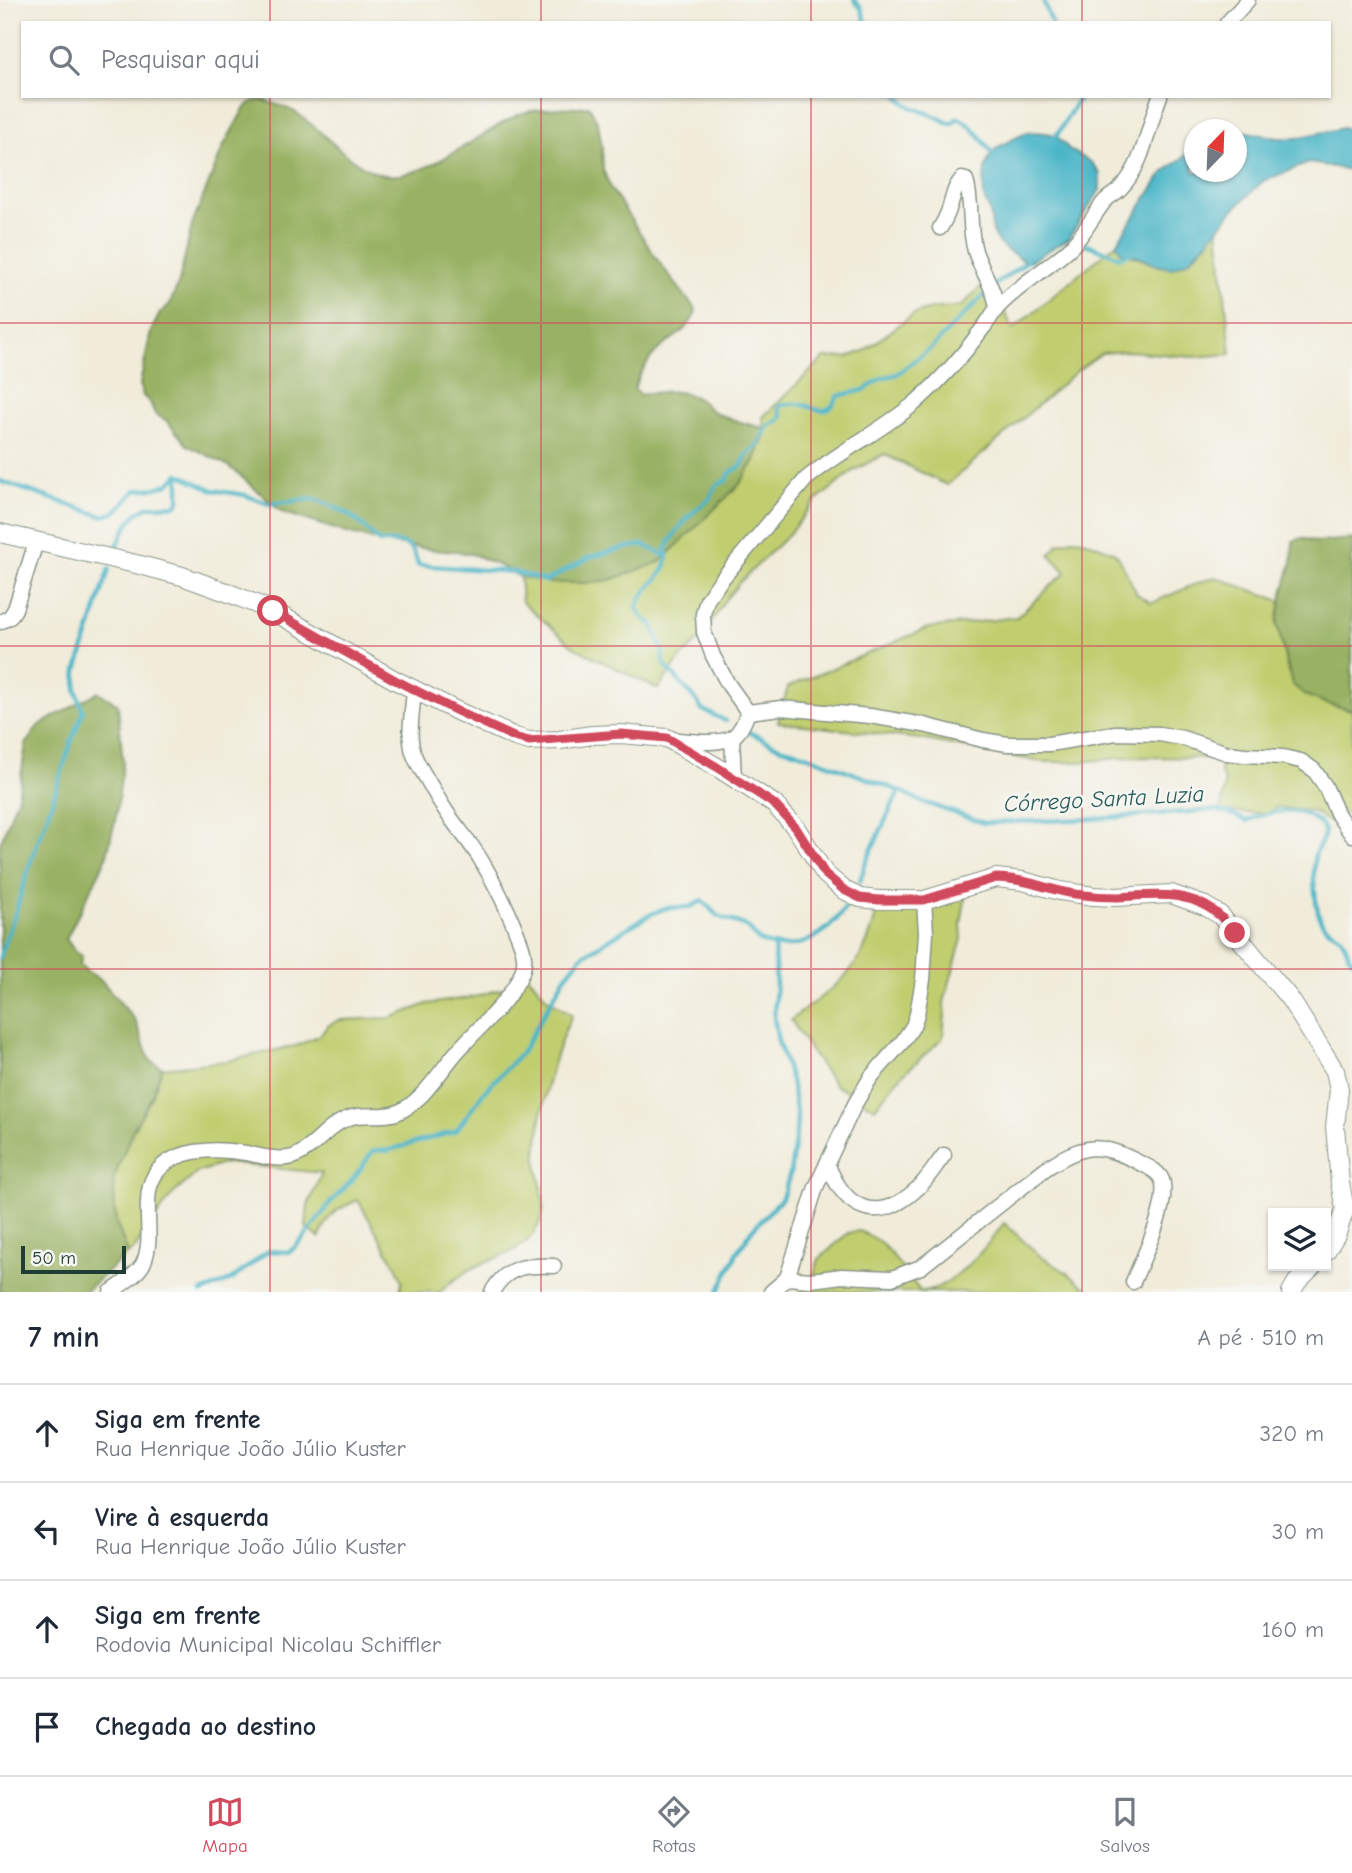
<!DOCTYPE html>
<html lang="pt">
<head>
<meta charset="utf-8">
<style>
	:root { --surface:#fff; --page:#f2f2f3; --text:#1f2937; --muted:#747a83; --line:#e0e1e3; --accent:#d1495b }
	body { margin:0; font-family:"Comic Neue",sans-serif; background:var(--page); color:var(--text) }
	.controls { position:absolute; right:21px; bottom:21px; display:grid; overflow:hidden; border-radius:0px; box-shadow:0 2px 5px #0004 }
	.controls button { width:63px; height:63px; display:grid; place-items:center; padding:0; border:0; border-bottom:2px solid var(--line); background:var(--surface); color:var(--text); font:35px sans-serif }
	.compass { position:absolute; left:1184px; top:119px; width:63px; height:63px; border-radius:50%; background:var(--surface); box-shadow:0 2px 5px #0004; rotate:23deg }
	.scale { position:absolute; left:21px; bottom:18px; width:105px; box-sizing:border-box; padding-left:7px; border:4px solid #1f3d34; border-top:0; font-size:19px; line-height:24px; white-space:nowrap; color:#1f3d34; -webkit-text-stroke:5px #f6f6f2; paint-order:stroke }
	.stop { position:absolute; width:21px; height:21px; margin:-16px; border:5px solid #d1495b; border-radius:50%; background:#fff }
	.stop.end { background:#d1495b; border-color:#fff; box-shadow:0 2px 7px #0008 }
	.list { margin:0; padding:0; list-style:none }
	h2 { display:flex; justify-content:space-between; align-items:center; height:91px; margin:0; padding:0 28px; font-size:30px }
	h2 small { font-size:23px; font-weight:400; color:var(--muted) }
	.list li { display:grid; grid-template-columns:46px 1fr auto; gap:21px; align-items:center; box-sizing:border-box; height:98px; padding:0 28px; border-top:2px solid var(--line) }
	.list b { display:block; font-size:26px; white-space:nowrap }
	.list p { margin:0; font-size:23px; white-space:nowrap; color:var(--muted) }
	.list em { font-size:23px; font-style:normal; color:var(--muted) }
	.icon { flex:none; width:38px; height:38px; fill:none; stroke:currentColor; stroke-width:2; stroke-linecap:round; stroke-linejoin:round }
	.map { position:relative; flex:none; width:1352px; height:1292px; overflow:hidden }
	.search { position:absolute; background:var(--surface); box-shadow:0 2px 5px #0004; left:21px; right:21px; top:21px; height:77px; display:flex; align-items:center; gap:18px; box-sizing:border-box; padding:0 24px; border-radius:0px; color:var(--muted); font-size:26px }
	.sheet { height:483px; background:var(--surface) }
	nav { display:flex; justify-content:space-around; align-items:center; box-sizing:border-box; height:98px; border-top:2px solid var(--line); background:var(--surface); font-size:19px; color:var(--muted) }
	nav a { display:grid; justify-items:center; gap:4px }
	nav .on { color:var(--accent) }
	.map>svg:first-child { display:block }
	.green { fill:#c1ce70; stroke:#708652; stroke-width:2 }
	.forest { fill:#98b162; stroke:#5c774b; stroke-width:2 }
	.water { fill:#4ab5c7; stroke:#34797e; stroke-width:2 }
	.lines { fill:none; stroke-linecap:round; stroke-linejoin:round }
	.stream { stroke:#4ab5c7; stroke-width:4.5 }
	.minor-casing { stroke:#889487; stroke-width:17 }
	.tertiary-casing { stroke:#889487; stroke-width:20 }
	.minor { stroke:#fff; stroke-width:14 }
	.tertiary { stroke:#fff; stroke-width:18 }
	.route { stroke:#d1495b; stroke-width:9 }
	.grid { fill:none; stroke:#d1495b; stroke-width:2; stroke-opacity:0.55 }
	.labels { text-anchor:middle; dominant-baseline:central; stroke-width:5; stroke-linejoin:round; paint-order:stroke }
	.water-label { font-size:23px; font-style:italic; fill:#2a5b59; stroke:#f6f6f2 }
</style>
</head>
<body>
<div class="map">
<svg width="1352" height="1292" viewBox="0 0 1352 1292">
	<rect width="100%" height="100%" fill="#f6f6f2"/>
	<filter id="ink" filterUnits="userSpaceOnUse"><feTurbulence type="fractalNoise" baseFrequency=".0143" numOctaves="2"/><feDisplacementMap in="SourceGraphic" scale="14" xChannelSelector="R" yChannelSelector="G"/><feConvolveMatrix kernelMatrix="1 2 1 2 8 2 1 2 1" color-interpolation-filters="sRGB"/></filter>
	<filter id="wash" filterUnits="userSpaceOnUse"><feTurbulence type="fractalNoise" baseFrequency=".00686" numOctaves="4" result="noise"/><feDisplacementMap in="SourceGraphic" scale="28" xChannelSelector="R" yChannelSelector="G"/><feGaussianBlur stdDeviation="1.57" result="paint"/><feColorMatrix in="noise" values="0 0 0 0 0 0 0 0 0 0 0 0 0 0 0 0 0 1.4 0 .05"/><feComposite in="paint" operator="in"/></filter>
	<g filter="url(#wash)">
		<rect width="100%" height="100%" fill="#f1ecda"/>
		<g class="green">
			<path d="M1218 229 1231 354 1193 357 1129 351 1102 353 1078 370 947 485 884 454 853 471 816 501 787 536 740 582 725 600 703 636 680 659 658 689 575 648 522 602 520 577 552 583 754 462 765 435 763 417 824 358 848 357 864 351 914 314 931 309 962 306 988 279 1013 329 1116 244 1121 252C1134 255 1146 262 1159 266 1184 273 1204 247 1218 229Z"/>
			<path d="M1072 539 1083 540 1114 552 1119 558 1137 594 1152 603 1198 583 1215 577 1281 601 1277 623 1288 672 1305 695 1328 704 1352 710V809L1329 822 1314 812 1275 807 1271 814 1232 812 1220 813 1225 784 1220 770 1222 758 1129 757 1081 762H1042L920 739 778 722 788 687 928 628 1017 617 1066 572 1050 555 1058 544Z"/>
			<path d="M966 894 961 924 962 939 944 1002 945 1014 943 1038 897 1080 875 1108 835 1085 811 1052 791 1020C813 1002 843 984 858 960 867 946 874 923 878 907L913 908 939 905Z"/>
			<path d="M527 974 546 997 572 1015C552 1056 540 1108 537 1155 536 1174 546 1194 543 1213 541 1222 534 1235 527 1241 512 1255 493 1258 475 1267 461 1273 452 1282 440 1292H400L402 1281 396 1266 358 1200C333 1211 331 1212 319 1238L306 1227 308 1205 322 1173 226 1163 198 1172 172 1195 135 1248 128 1254 116 1222 113 1180 132 1132 152 1096 162 1068 227 1061 299 1045 320 1035 329 1025 339 1020 391 1018 427 1004 474 997 514 985Z"/>
			<path d="M1004 1223 1039 1255 1069 1274 1091 1292H800L813 1276 819 1259 848 1233 860 1231 880 1242 890 1253 921 1292C927 1290 933 1289 938 1287 962 1276 989 1244 1004 1223Z"/>
		</g>
		<g class="forest">
			<path d="M263 100C274 104 288 107 298 114 324 132 348 164 380 174 420 186 484 129 520 114 533 108 573 108 589 106L598 123 602 147 603 170 611 189 659 262 696 310C691 331 668 339 654 354 645 364 639 376 634 388L641 395C661 391 683 388 700 400 705 403 707 408 712 411 729 420 745 424 764 428L765 435 754 462 739 485 660 562 611 580 588 583H552L520 577 500 566 475 555 456 551H441L382 542 347 533 282 512 229 466 187 445 166 420 155 414 150 402 143 396 140 384 151 331 160 313 170 304 179 282 192 225 224 145 244 109 253 101Z"/>
			<path d="M1302 538 1316 542 1352 539V710L1328 704 1305 695 1292 684 1277 623 1282 596 1292 562 1293 541Z"/>
			<path d="M98 692 118 704 123 764 116 816 106 859 66 939 76 952 82 956 80 964 85 970 101 980 135 1020 149 1059 162 1068 152 1096 132 1132 113 1180 116 1222 128 1254 84 1292H0V844L18 796 26 744 38 726Z"/>
		</g>
		<g class="water">
			<path d="M1343 128H1352V170L1309 163 1263 181 1233 210 1209 240 1188 261 1172 268 1156 265 1137 256 1121 252 1116 244 1163 173 1194 149V172H1236L1237 130 1278 138H1296Z"/>
			<path d="M1028 132 1046 133 1055 135 1069 149 1092 163 1100 174V190L1068 239 1032 260 1026 262C1017 256 1006 252 999 243 991 234 992 224 990 212 989 207 985 203 984 197 983 185 984 165 991 154 996 146 1019 136 1028 132Z"/>
		</g>
		<g class="lines">
			<g class="stream">
				<path d="M854 0 861 8 866 23"/>
				<path d="M1043 0 1052 23"/>
				<path d="M898 96C910 110 919 109 935 116 940 118 945 122 951 124L958 118C973 124 984 143 994 155"/>
				<path d="M1054 140 1080 96"/>
				<path d="M1086 244 1120 257 1133 252"/>
				<path d="M996 284 1026 262 1028 257"/>
				<path d="M179 474 213 490 245 495 269 504 311 499 318 500 345 512 360 523 379 542C391 542 408 540 414 553 416 557 417 561 418 565L514 572 546 581 590 557 629 547 644 545 668 557"/>
				<path d="M0 481 102 516 114 513 136 490 156 488 168 484 179 474"/>
				<path d="M116 548C124 532 133 507 154 506 162 505 169 506 177 505L179 501V475"/>
				<path d="M726 721 701 709 697 701 667 668 663 660 662 649 652 624 643 618 637 608C641 586 674 575 666 549 676 530 692 511 710 499 713 490 716 483 726 481L730 473 741 466 747 455 758 445 768 426 779 420 782 417 779 410 780 406C787 404 796 403 804 405 812 407 824 415 832 406 834 403 836 399 838 396L864 390 882 378 897 374 931 348 986 293"/>
				<path d="M749 732 779 747 795 751 905 793 920 801 984 823 1093 819 1216 810 1228 813 1247 821C1267 811 1300 805 1318 822 1321 825 1323 826 1324 831 1326 838 1317 847 1315 855 1312 871 1315 904 1320 919 1323 928 1333 931 1340 936 1346 942 1347 953 1352 960"/>
				<path d="M860 881 866 862 899 791"/>
				<path d="M0 957 15 914 33 854 46 820 73 737 83 712 76 689 77 670 109 569"/>
				<path d="M202 1292 231 1280 268 1251 288 1252 293 1249 303 1239 331 1202 354 1178 372 1152 377 1150 386 1151 456 1131 483 1093 522 1052 565 977 582 956 649 915 666 908 690 907 702 901C708 904 711 911 717 915 726 921 738 921 747 927 754 932 754 939 762 942 798 956 829 933 848 904"/>
				<path d="M718 1292 737 1253 752 1230 782 1198 790 1174 796 1133 797 1117 791 1080 778 1041 774 1017 776 985 774 945"/>
			</g>
		</g>
	</g>
	<g filter="url(#ink)">
		<g class="lines">
			<g class="minor-casing">
				<g id="minor">
					<path d="M1227 23 1248 0"/>
					<path d="M1160 96C1148 126 1144 165 1120 189 1115 194 1109 196 1104 202 1092 217 1084 235 1069 249 1047 269 1020 284 999 306 993 312 989 321 983 328 965 353 939 382 915 403 881 431 840 451 806 479L721 580 707 600 703 614 704 632 713 656 728 684 748 712 781 708 870 716 924 725 983 740 1008 744H1049L1116 733 1159 734 1182 738 1227 753 1245 755 1283 757 1301 761 1314 770 1325 786 1338 815 1352 835"/>
					<path d="M940 228C943 223 946 218 948 212 953 200 953 188 962 179L966 180C973 203 968 227 975 251 981 270 994 287 997 307"/>
					<path d="M0 622 10 617 15 609 36 542"/>
					<path d="M732 737 734 778"/>
					<path d="M669 739C686 740 718 746 733 737 741 731 745 721 748 712"/>
					<path d="M827 1163C846 1212 879 1226 920 1186 929 1177 936 1165 944 1155"/>
					<path d="M787 1278 811 1280 842 1276 892 1278 921 1267 1045 1169C1084 1143 1099 1142 1140 1163 1149 1167 1162 1173 1163 1184 1167 1209 1143 1258 1133 1282"/>
					<path d="M111 1292C122 1284 136 1276 143 1264 159 1231 131 1185 169 1161 190 1148 222 1149 246 1153 261 1156 278 1161 293 1157 315 1149 327 1125 349 1118 369 1111 387 1121 406 1108 426 1095 440 1072 455 1054 477 1028 509 1004 522 972 526 962 524 951 520 941 510 914 496 885 481 860 472 845 460 831 450 817 442 806 435 793 428 781 422 770 414 760 412 748 408 730 413 708 414 690"/>
					<path d="M492 1292C507 1265 527 1265 554 1266"/>
					<path d="M771 1292 787 1278 816 1187 855 1104 871 1077 903 1041 913 1026 917 1014 923 980 926 933 924 900"/>
				</g>
			</g>
			<g class="tertiary-casing">
				<g id="tertiary">
					<path d="M0 533 140 565 182 576 229 593 273 611 395 680 459 712 515 737 529 741 560 740 592 735 621 734 667 738 717 767 774 804 796 828 825 874 844 890 860 898 879 900H924L996 878 1023 881 1060 891 1093 896 1115 897 1171 894 1205 906 1220 915 1290 999 1335 1071 1339 1089 1335 1127 1340 1183 1345 1209 1337 1233 1326 1251"/>
					<path d="M1291 1292 1297 1282 1313 1266"/>
				</g>
			</g>
			<use href="#minor" class="minor"/>
			<use href="#tertiary" class="tertiary"/>
		</g>
	</g>
	<g class="lines" filter="url(#ink)">
		<path class="route" d="M273 611 395 680 459 712 514 737 529 741 621 734 667 738 717 767 774 804 796 828 825 874 844 890 860 898 879 900H924L996 878C1024 878 1049 890 1075 894 1089 896 1104 897 1118 897 1155 895 1191 889 1221 917 1226 922 1230 928 1235 933"/>
	</g>
	<path class="grid" d="M270 0V23M541 0V23M811 0V23M1082 0V23M270 96V1292M541 96V1292M811 96V1292M1082 96V1292M0 323H1352M0 646H1352M0 969H1352"/>
	<g class="labels">
		<g class="water-label">
			<text transform="translate(1104 799) rotate(-3)">Córrego Santa Luzia</text>
		</g>
	</g>
</svg>
<div class="controls">
<button><svg class="icon" aria-label="layers" viewBox="0 0 24 24"><path d="M12 4l9 5-9 5-9-5zM3 14l9 5 9-5"/></svg></button>
</div>
<svg class="compass" viewBox="-18 -18 36 36"><path d="M0-13l5 13h-10z" fill="#e53935"/><path d="M0 13l5-13h-10z" fill="#747a83"/></svg>
<div class="scale">50 m</div>
<div class="stop" style="left:273px;top:611px"></div>
<div class="stop end" style="left:1235px;top:933px"></div>
<div class="search"><svg class="icon" aria-label="search" viewBox="0 0 24 24"><circle cx="10" cy="10" r="6"/><path d="M15 15l6 6"/></svg>Pesquisar aqui</div>
</div>
<section class="sheet">
<h2>7 min<small>A pé · 510 m</small></h2>
<ul class="list">
<li><svg class="icon" aria-label="ahead" viewBox="0 0 24 24"><path d="M12 20V5M6 11l6-6 6 6"/></svg><div><b>Siga em frente</b><p>Rua Henrique João Júlio Kuster</p></div><em>320 m</em></li>
<li><svg class="icon" aria-label="left" viewBox="0 0 24 24"><path d="M17 20v-9H6M10 6l-5 5 5 5"/></svg><div><b>Vire à esquerda</b><p>Rua Henrique João Júlio Kuster</p></div><em>30 m</em></li>
<li><svg class="icon" aria-label="ahead" viewBox="0 0 24 24"><path d="M12 20V5M6 11l6-6 6 6"/></svg><div><b>Siga em frente</b><p>Rodovia Municipal Nicolau Schiffler</p></div><em>160 m</em></li>
<li><svg class="icon" aria-label="arrive" viewBox="0 0 24 24"><path d="M6 21V4h12l-3 4 3 4H6"/></svg><div><b>Chegada ao destino</b></div></li>
</ul>
</section>
<nav>
<a class="on"><svg class="icon" aria-label="map" viewBox="0 0 24 24"><path d="M3 6l6-2 6 2 6-2v14l-6 2-6-2-6 2zM9 4v14M15 6v14"/></svg>Mapa</a>
<a><svg class="icon" aria-label="directions" viewBox="0 0 24 24"><path d="M12 3l9 9-9 9-9-9zM9 14v-3h6M13 9l2 2-2 2"/></svg>Rotas</a>
<a><svg class="icon" aria-label="saved" viewBox="0 0 24 24"><path d="M7 4h10v16l-5-4-5 4z"/></svg>Salvos</a>
</nav>
</body>
</html>
